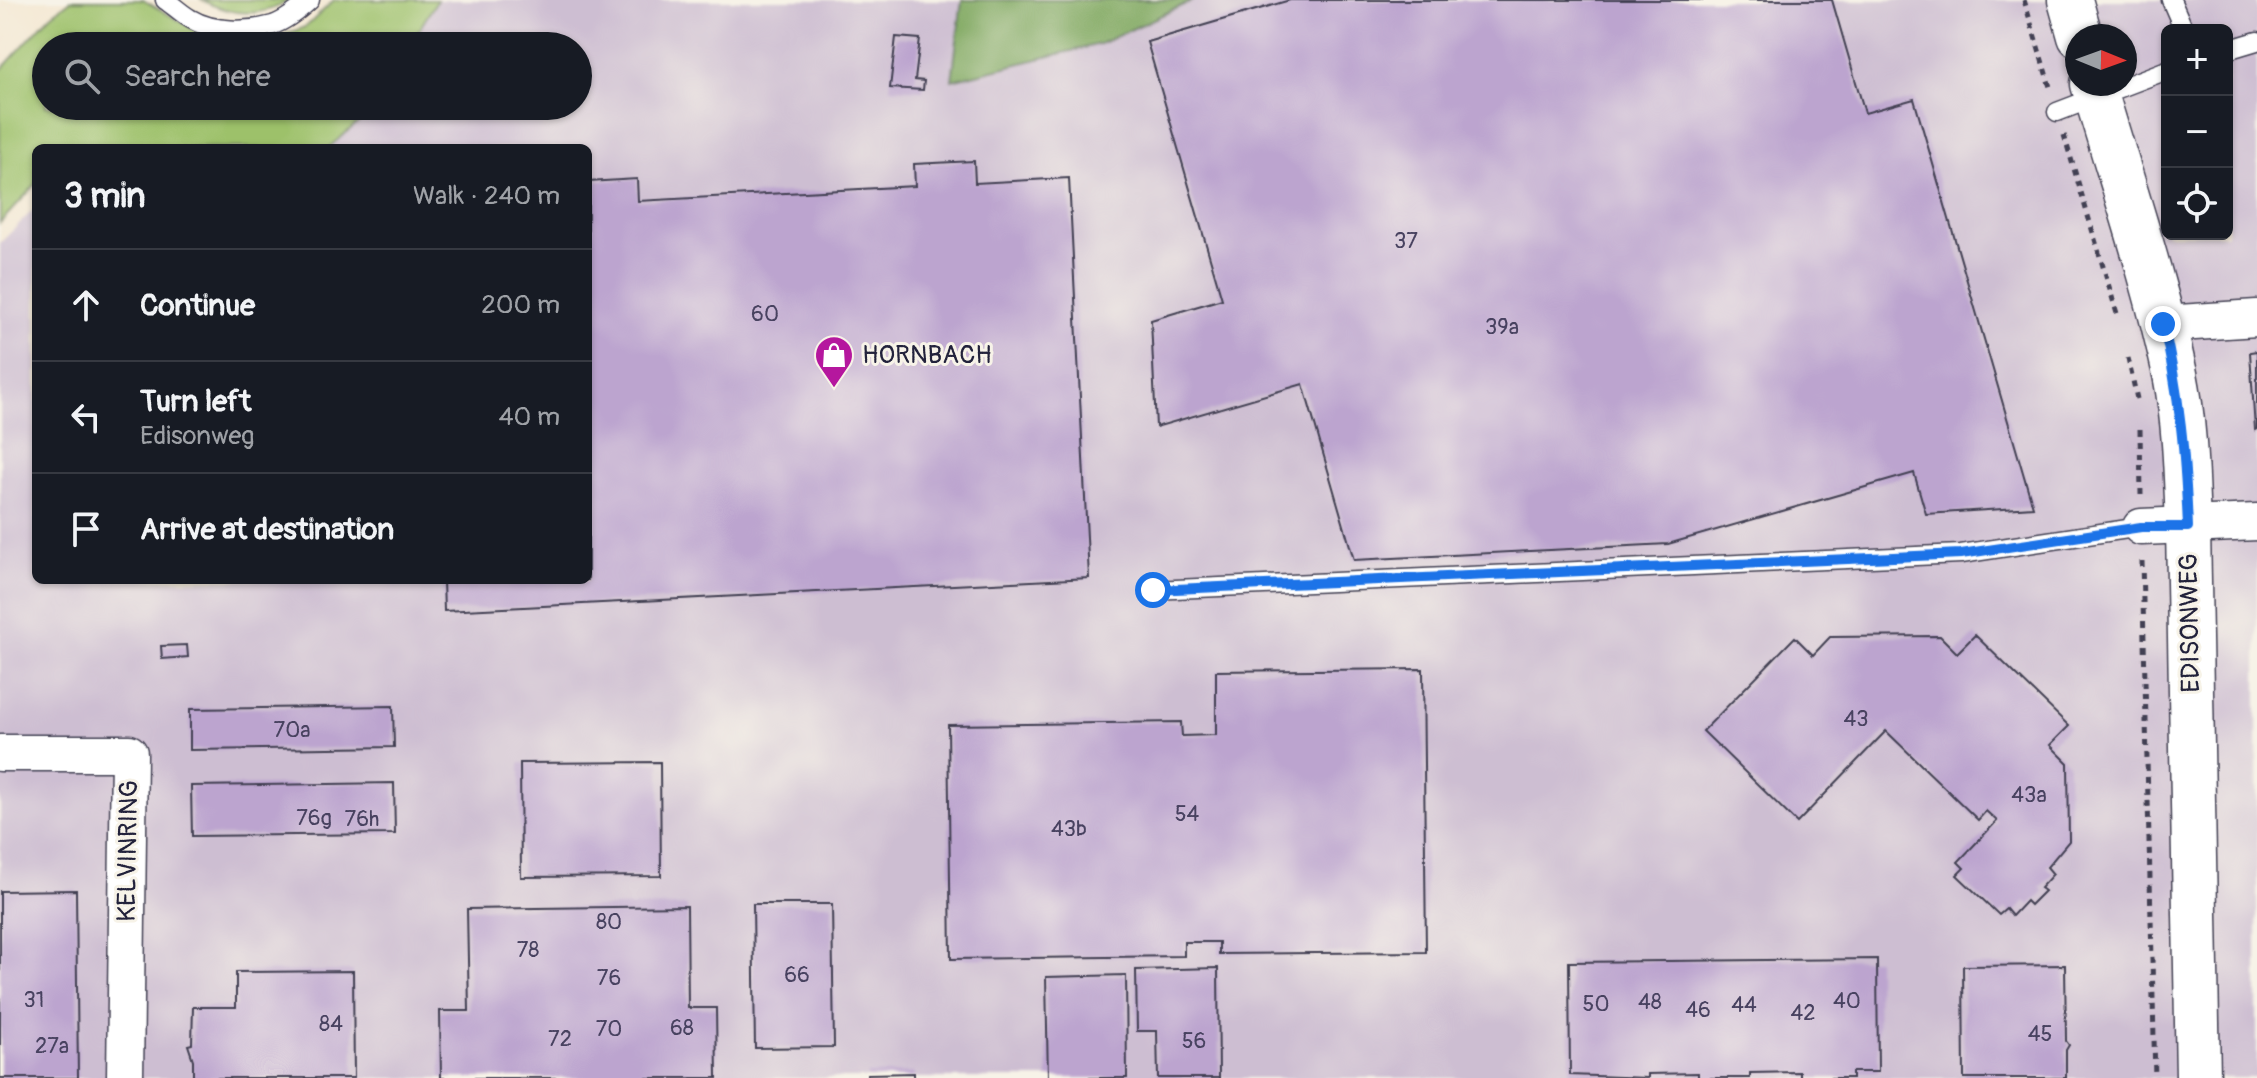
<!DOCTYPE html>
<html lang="en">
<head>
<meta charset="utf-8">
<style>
	:root { --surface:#171b24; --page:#20242c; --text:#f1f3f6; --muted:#9ea1a6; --line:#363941 }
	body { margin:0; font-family:Pangolin,sans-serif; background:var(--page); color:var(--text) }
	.controls { position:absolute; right:24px; top:24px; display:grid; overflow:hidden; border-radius:12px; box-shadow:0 2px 6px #0004 }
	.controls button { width:72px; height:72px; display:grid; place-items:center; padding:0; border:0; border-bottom:2px solid var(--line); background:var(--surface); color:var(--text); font:40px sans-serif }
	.compass { position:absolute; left:2065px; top:24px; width:72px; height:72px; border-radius:50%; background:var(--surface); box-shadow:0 2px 6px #0004; rotate:91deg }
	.stop { position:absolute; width:24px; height:24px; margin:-18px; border:6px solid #1a73e8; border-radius:50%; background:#fff }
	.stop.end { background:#1a73e8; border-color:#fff; box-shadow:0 2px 8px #0008 }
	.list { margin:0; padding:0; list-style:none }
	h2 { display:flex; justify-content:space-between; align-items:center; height:104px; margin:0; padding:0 32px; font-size:34px }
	h2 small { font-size:26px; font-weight:400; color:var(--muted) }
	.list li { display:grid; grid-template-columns:52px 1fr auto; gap:24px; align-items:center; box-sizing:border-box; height:112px; padding:0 32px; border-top:2px solid var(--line) }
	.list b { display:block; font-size:30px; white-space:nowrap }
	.list p { margin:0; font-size:26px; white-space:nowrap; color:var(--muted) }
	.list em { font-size:26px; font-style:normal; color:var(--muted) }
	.icon { flex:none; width:44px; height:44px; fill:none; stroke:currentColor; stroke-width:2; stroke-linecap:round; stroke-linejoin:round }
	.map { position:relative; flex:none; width:2257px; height:1078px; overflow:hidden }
	.search { position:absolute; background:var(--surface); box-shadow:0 2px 6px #0004; left:32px; top:32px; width:560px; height:88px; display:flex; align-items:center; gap:20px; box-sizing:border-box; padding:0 28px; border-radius:44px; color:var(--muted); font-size:30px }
	.panel { position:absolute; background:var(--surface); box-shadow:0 2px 6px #0004; left:32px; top:144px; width:560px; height:440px; border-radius:12px }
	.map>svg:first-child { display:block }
	.industrial { fill:#cdbed2; fill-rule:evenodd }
	.green { fill:#9dc16b; stroke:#607253; stroke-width:2 }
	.forest { fill:#7ea75f; stroke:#50644d; stroke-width:2 }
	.building { fill:#bca4cf }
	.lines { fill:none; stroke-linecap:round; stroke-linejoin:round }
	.service-casing { stroke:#424052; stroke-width:21 }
	.minor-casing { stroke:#424052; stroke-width:39 }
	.tertiary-casing { stroke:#424052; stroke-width:47 }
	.path { stroke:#424052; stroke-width:5; stroke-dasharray:6 6; stroke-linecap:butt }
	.service { stroke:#fff; stroke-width:18 }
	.minor { stroke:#fff; stroke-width:36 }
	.tertiary { stroke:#fff; stroke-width:44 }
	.route { stroke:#1a73e8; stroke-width:10 }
	.labels { text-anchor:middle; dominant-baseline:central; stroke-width:6; stroke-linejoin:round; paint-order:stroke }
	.number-label { font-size:22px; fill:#484260 }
	.poi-label { font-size:26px; fill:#22223b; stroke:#f7f3e8; text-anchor:start }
	.street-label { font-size:26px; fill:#22223b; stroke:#f7f3e8 }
</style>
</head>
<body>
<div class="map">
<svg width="2257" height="1078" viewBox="0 0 2257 1078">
	<rect width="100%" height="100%" fill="#f7f3e8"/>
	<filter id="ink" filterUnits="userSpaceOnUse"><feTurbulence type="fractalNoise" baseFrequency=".0125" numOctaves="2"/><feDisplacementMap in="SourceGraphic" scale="16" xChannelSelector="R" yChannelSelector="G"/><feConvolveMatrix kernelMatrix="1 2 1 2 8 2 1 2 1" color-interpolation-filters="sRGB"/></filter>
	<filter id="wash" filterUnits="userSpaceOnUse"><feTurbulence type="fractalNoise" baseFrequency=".006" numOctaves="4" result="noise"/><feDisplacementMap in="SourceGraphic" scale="32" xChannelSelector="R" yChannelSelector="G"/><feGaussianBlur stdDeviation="1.8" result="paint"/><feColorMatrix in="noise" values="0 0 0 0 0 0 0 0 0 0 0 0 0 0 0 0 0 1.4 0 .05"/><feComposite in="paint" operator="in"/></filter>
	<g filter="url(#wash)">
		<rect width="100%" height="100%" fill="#f4e8d3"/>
		<path class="industrial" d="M411 0H2257V1078H0V243L36 207V580H588V148H331L354 106H578V46H386ZM2167 30H2227V234H2167ZM2077 36H2125V84H2077Z"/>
		<g class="green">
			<path d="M71 0H143L194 29 234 41 272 40 307 26 334 0H437L409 46H46V106H372L368 114 328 148H96L73 144 69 148H36V184L0 223V71L51 15Z"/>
			<path d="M202 0H290C263 18 229 16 202 0Z"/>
		</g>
		<path class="forest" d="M962 0H1194L1100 44 952 80Z"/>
		<g id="blocks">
			<g class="building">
				<path d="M1290 0H1832L1865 113 1914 99 2033 507 1926 514 1914 473 1668 544 1354 560 1303 384 1156 427 1151 320 1222 299 1147 42Z"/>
				<path d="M896 37 920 39 915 80 924 81 923 90 890 88Z"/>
				<path d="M974 161 975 183 1069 178 1089 578 444 611 443 580H588V182L637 179 638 201 915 186 914 164Z"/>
				<path d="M2257 351V429L2255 430 2250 352Z"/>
				<path d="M1975 635 2069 726 2050 745 2068 763 2069 841 2047 867 2053 874 2040 888 2044 891 2030 905 2026 901 2012 916 2006 909 1999 915 1957 875 1964 868 1958 862 1997 821 1986 811 1978 820 1886 731 1797 823 1703 731 1795 637 1813 655 1830 637 1940 636 1957 653Z"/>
				<path d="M187 645 188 657 162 659 161 646Z"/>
				<path d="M1423 669 1426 952 1219 954V942H1184V956L951 959 948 725 1181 722 1182 736 1216 735V671Z"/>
				<path d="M393 706 394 747 190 750V709Z"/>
				<path d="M660 762 661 876 521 877 520 763Z"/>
				<path d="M394 783 395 834 192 836 191 786Z"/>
				<path d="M76 890 78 1078H0V891Z"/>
				<path d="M753 904H832L834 1047 755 1048Z"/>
				<path d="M687 906 688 1008H716L717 1078H441L440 1011H469L467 909Z"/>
				<path d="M1877 959 1878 1072H1852V1078H1800V1072L1750 1073V1078H1698V1073L1648 1074V1078L1570 1075 1569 962Z"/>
				<path d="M2065 965 2066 1041 2069 1045 2066 1050V1078H1964L1963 966Z"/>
				<path d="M1218 968 1219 1078H1158L1157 1031H1137L1136 970Z"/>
				<path d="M353 971 354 1078H193V1060L188 1045 192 1044 193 1007H236V972Z"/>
				<path d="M1126 975 1127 1078H1048L1046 977Z"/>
				<path d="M914 1073V1078H867V1074Z"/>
			</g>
		</g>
	</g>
	<g filter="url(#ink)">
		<use href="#blocks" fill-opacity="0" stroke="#424052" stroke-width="2"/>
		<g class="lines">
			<g class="service-casing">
				<g id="service">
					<path d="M165 0C174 6 182 14 191 19 212 32 249 32 273 25 287 20 299 10 310 0"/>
					<path d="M2171 0 2184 30"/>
					<path d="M2227 50 2257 41"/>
					<path d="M2057 112 2167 70"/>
					<path d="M1153 590 1961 554 2141 527"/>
				</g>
			</g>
			<g class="minor-casing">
				<g id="minor">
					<path d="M2163 324 2257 318"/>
					<path d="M2141 527 2257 522"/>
					<path d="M0 753H129L125 1078"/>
				</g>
			</g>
			<g class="tertiary-casing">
				<g id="tertiary">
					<path d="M2070 0 2080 36"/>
					<path d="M2093 84C2121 180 2154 276 2175 374 2185 424 2186 476 2188 527L2198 1078"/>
				</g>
			</g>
			<g class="path">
				<path d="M2024 0 2050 87"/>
				<path d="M2064 135 2118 317"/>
				<path d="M2128 358 2137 399"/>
				<path d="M2140 429 2141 495"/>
				<path d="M2142 561 2155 1078"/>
			</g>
			<use href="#service" class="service"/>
			<use href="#minor" class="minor"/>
			<use href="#tertiary" class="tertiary"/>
		</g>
	</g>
	<g class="lines" filter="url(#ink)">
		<path class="route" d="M1153 590 1961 554 2141 527H2188C2185 454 2180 395 2163 324"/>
	</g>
	<defs>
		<g id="shop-pin" transform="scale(2)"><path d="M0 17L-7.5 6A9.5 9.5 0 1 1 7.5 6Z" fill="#b5179e" stroke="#f7f3e8"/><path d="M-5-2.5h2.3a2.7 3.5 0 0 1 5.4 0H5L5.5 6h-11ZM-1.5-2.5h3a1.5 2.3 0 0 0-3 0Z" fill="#fff"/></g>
	</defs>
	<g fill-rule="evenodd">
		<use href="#shop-pin" x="834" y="355"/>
	</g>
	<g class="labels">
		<g class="number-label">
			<text x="1406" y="241">37</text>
			<text x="765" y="314">60</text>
			<text x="1502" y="327">39a</text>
			<text x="1856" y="719">43</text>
			<text x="292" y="730">70a</text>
			<text x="2029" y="795">43a</text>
			<text x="1187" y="814">54</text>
			<text x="314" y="818">76g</text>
			<text x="362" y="819">76h</text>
			<text x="1069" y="829">43b</text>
			<text x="609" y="922">80</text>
			<text x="528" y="950">78</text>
			<text x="797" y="975">66</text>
			<text x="609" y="978">76</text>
			<text x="34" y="1000">31</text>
			<text x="1847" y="1001">40</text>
			<text x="1650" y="1002">48</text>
			<text x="1596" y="1004">50</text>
			<text x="1744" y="1005">44</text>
			<text x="1698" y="1010">46</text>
			<text x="1803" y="1013">42</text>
			<text x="331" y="1024">84</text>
			<text x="682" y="1028">68</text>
			<text x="609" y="1029">70</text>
			<text x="2040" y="1034">45</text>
			<text x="560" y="1039">72</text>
			<text x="1194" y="1041">56</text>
			<text x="52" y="1046">27a</text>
		</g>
		<g class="poi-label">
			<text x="862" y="355">HORNBACH</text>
		</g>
		<g class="street-label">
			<text transform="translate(2190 623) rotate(-91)">EDISONWEG</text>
			<text transform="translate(128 851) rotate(-89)">KELVINRING</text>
		</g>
	</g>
</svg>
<div class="controls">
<button>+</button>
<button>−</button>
<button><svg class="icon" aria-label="locate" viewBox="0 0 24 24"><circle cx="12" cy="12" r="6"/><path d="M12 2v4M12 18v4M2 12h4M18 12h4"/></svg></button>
</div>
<svg class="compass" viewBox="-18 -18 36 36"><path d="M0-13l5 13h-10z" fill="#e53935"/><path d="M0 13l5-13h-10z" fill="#9ea1a6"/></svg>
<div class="stop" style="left:1153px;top:590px"></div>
<div class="stop end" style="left:2163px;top:324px"></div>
<div class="search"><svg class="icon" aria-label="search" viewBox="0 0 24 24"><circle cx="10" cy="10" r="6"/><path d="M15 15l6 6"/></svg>Search here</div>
<section class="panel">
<h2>3 min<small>Walk · 240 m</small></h2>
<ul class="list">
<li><svg class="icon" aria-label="ahead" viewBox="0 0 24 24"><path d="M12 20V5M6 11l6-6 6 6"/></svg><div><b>Continue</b></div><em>200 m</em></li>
<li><svg class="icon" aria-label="left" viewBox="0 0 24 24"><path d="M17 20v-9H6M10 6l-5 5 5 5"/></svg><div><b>Turn left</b><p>Edisonweg</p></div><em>40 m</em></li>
<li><svg class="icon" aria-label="arrive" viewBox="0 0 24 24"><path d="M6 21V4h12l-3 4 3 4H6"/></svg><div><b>Arrive at destination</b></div></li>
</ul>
</section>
</div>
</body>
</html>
